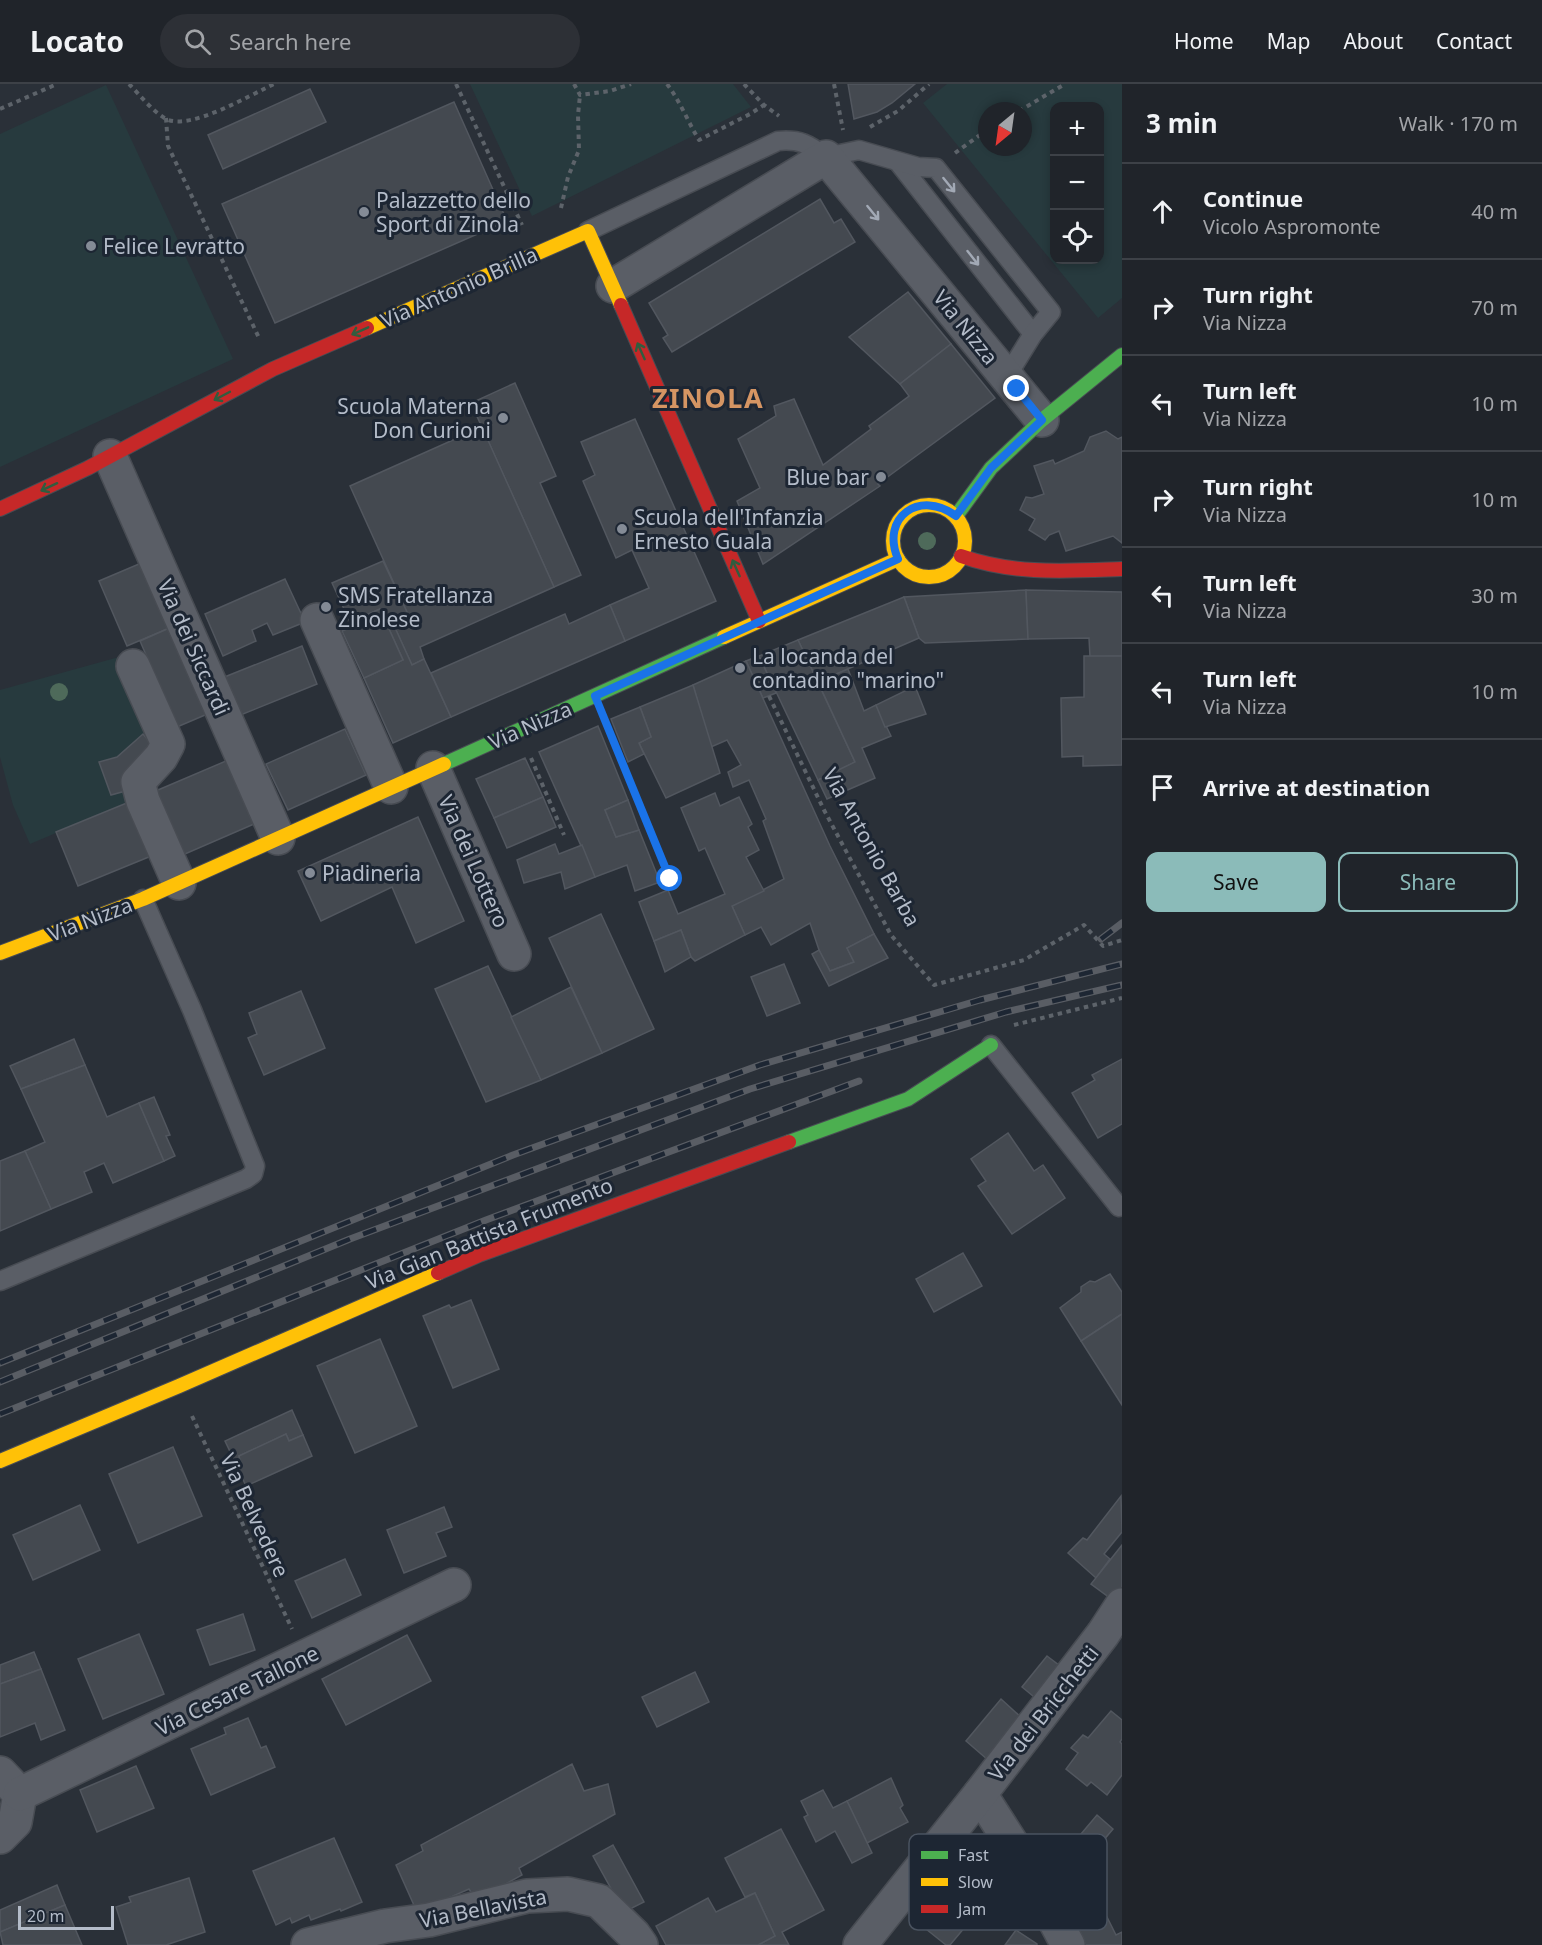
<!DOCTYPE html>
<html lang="en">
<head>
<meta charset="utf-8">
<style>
	:root { --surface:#20242a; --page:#2d3036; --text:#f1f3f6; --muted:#a2a4a8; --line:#3d4147; --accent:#8bbbb9 }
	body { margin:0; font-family:"Noto Sans",sans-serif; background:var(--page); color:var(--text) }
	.controls { position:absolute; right:18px; top:18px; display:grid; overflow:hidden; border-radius:12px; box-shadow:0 3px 9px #0003 }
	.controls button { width:54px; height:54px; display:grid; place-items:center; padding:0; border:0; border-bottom:2px solid var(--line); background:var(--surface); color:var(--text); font:30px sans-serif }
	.compass { position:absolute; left:978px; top:18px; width:54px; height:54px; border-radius:50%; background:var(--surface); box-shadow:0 3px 9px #0003; rotate:209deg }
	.scale { position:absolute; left:18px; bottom:15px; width:96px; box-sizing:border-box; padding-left:6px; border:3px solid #b4bcc9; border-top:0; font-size:16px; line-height:21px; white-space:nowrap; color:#b4bcc9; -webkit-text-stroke:4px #1d2633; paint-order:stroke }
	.stop { position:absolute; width:18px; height:18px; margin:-14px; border:4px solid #1a73e8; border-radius:50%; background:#fff }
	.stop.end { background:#1a73e8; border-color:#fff; box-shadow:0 2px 6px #0008 }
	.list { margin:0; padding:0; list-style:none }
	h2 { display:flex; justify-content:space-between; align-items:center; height:78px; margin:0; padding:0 24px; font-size:26px }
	h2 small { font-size:20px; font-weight:400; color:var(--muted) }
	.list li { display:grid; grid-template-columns:39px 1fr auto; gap:18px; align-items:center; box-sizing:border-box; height:96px; padding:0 24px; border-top:2px solid var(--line) }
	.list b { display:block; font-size:22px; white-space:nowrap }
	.list p { margin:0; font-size:20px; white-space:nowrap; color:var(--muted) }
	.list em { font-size:20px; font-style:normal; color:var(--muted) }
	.actions { display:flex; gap:12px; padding:18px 24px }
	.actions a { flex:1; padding:14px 0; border:2px solid var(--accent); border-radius:12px; text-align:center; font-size:21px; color:var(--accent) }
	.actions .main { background:var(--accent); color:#111 }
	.icon { flex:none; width:33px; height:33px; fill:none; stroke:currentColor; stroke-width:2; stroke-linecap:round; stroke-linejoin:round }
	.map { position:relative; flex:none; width:1122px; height:1861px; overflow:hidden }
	header { display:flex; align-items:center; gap:36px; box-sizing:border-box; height:84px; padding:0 30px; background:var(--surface); border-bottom:2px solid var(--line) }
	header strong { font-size:28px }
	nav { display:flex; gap:33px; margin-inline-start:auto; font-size:21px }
	.search { width:420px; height:54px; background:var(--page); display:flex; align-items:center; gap:15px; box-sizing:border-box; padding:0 21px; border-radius:33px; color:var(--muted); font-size:22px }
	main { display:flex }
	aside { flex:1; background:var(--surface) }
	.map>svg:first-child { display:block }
	.green { fill:#273a3e; fill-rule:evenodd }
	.building { fill:#444950; stroke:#52575f; stroke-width:1.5 }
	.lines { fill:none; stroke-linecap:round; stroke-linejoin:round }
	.lane-casing { stroke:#484c53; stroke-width:21 }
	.street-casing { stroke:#484c53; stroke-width:36 }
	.fast-casing { stroke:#484c53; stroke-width:16 }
	.slow-casing { stroke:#484c53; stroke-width:16 }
	.jam-casing { stroke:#484c53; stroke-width:16 }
	.path { stroke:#5d636a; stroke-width:4; stroke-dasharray:4.5 4.5; stroke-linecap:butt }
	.lane { stroke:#5a5e66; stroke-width:18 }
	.street { stroke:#5a5e66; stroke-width:33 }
	.fast { stroke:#4caf50; stroke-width:14 }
	.slow { stroke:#ffc107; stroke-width:14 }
	.jam { stroke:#c62828; stroke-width:14 }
	.rail-casing { stroke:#595d64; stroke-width:7 }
	.rail { stroke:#1d2633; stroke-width:4.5; stroke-dasharray:14; stroke-linecap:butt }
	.tree { fill:#4e6a5a }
	.oneway { stroke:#a2a9b5 }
	.oneway2 { stroke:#305d3f }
	.route { stroke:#1a73e8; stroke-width:8 }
	.poi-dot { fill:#848b96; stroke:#1d2633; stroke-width:2 }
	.labels { text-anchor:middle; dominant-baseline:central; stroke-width:6; stroke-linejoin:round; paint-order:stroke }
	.poi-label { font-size:21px; fill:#b4bcc9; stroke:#1d2633; text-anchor:start }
	.street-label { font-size:21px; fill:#b4bcc9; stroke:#1d2633 }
	.district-label { font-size:27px; font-weight:bold; letter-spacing:1.5px; fill:#d59563; stroke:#1d2633 }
	.key { fill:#1d2633; stroke:#4a5360; stroke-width:1.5 }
	.key-label { font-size:16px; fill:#b4bcc9 }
</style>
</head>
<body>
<header>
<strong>Locato</strong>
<div class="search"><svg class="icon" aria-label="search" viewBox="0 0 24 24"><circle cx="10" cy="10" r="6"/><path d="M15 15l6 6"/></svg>Search here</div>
<nav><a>Home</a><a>Map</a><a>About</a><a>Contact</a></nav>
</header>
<main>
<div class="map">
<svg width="1122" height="1861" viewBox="0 0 1122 1861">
	<rect width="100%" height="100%" fill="#2a3038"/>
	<g class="green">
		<path d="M470 0H733L751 23 532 132Z"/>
		<path d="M947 0H1122V214L1098 234 923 19ZM1100 22V176H1054V22ZM987 27H1023V63H987Z"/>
		<path d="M106 1 233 275 0 383V50Z"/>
		<path d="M119 573 155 664 134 716 30 760 13 721 0 673V606Z"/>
	</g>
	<g class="building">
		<path d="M848 0H915L892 19 877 28 854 35Z"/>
		<path d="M310 5 326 38 223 85 208 51Z"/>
		<path d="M454 18 507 137 275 239 222 120Z"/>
		<path d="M820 115 834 139 841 135 855 158 672 268 663 254 668 251 649 219Z"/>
		<path d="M908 208 951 260 900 300 849 253Z"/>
		<path d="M951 260 995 314 878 400 880 402 763 480 737 417 760 404 738 355 776 332 774 322 794 315 823 381 871 345 869 342 909 312 900 300Z"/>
		<path d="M515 299 556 392 540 399 581 491 554 503 471 319Z"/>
		<path d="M635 335 716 517 625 557 610 521 649 504 632 466 616 474 583 397 595 391 581 358Z"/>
		<path d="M482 343 554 503 420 563 424 575 412 581 391 535 407 528 350 402Z"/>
		<path d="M1106 347 1118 355 1122 353V459L1113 452 1066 467 1059 447 1049 451 1045 456 1029 446 1035 435 1020 426 1026 413 1032 414 1044 410 1034 382 1053 376 1055 380 1084 367 1090 353Z"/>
		<path d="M146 477 174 542 127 562 99 497Z"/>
		<path d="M383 477 407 528 391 535 412 581 424 575 451 633 393 659 364 594 403 576 380 525 350 538 332 499Z"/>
		<path d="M285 495 305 538 273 551 267 539 252 546 256 557 223 572 205 530Z"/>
		<path d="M1026 506 1028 555 925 559 919 554 904 513Z"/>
		<path d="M1026 506 1122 508V572L1090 573 1089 554 1028 555Z"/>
		<path d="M904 513 919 554 818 598 798 556Z"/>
		<path d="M610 521 625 557 451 633 431 589 565 530 569 540Z"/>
		<path d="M380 525 403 576 364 594 342 547 352 543 350 538Z"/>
		<path d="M174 542 212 628 177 643 140 557Z"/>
		<path d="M798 556 855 678 818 696 759 572Z"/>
		<path d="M302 562 317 600 238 632 222 594Z"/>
		<path d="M759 572 776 609 763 614 746 577Z"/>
		<path d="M1084 572H1122V681L1083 682V672L1062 673 1061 614 1084 613Z"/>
		<path d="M746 577 830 762 874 850 847 864 854 878 830 887 819 866 810 839 771 861 761 843 745 851 732 822 784 795 763 737 766 735 749 696 733 703 728 688 741 681 727 656 711 663 693 601Z"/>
		<path d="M848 585 864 627 876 621 891 652 862 664 875 694 827 715 818 696 855 678 818 598Z"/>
		<path d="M693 601 720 689 666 714 639 659 651 653 640 623Z"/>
		<path d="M915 602 926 630 885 643 876 621Z"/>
		<path d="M640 623 651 653 639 659 644 670 628 678 611 635Z"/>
		<path d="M598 642 628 716 605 726 616 753 639 746 660 798 635 807 627 781 595 793 539 668Z"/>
		<path d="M345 645 366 691 288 726 266 680Z"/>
		<path d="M143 650 155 664 129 706 111 711 99 678 117 673Z"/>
		<path d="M233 674 261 737 178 773 151 709Z"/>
		<path d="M525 674 543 713 494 734 476 695Z"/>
		<path d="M715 709 720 722 739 713 752 740 748 743 759 766 746 773 764 807 732 822 745 851 695 877 691 873 681 846 654 857 639 818 668 806 678 830 725 810 705 764 699 767 681 724Z"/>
		<path d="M543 713 556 743 507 764 494 734Z"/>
		<path d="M134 716 156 770 78 802 56 748Z"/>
		<path d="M628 716 639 746 616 753 605 726Z"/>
		<path d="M418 733 464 837 416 859 392 803 321 837 298 787Z"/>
		<path d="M555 760 559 770 582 761 595 793 565 805 561 788 524 799 517 776Z"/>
		<path d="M601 830 654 945 602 969 549 854Z"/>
		<path d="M681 846 691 873 665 888 654 857Z"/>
		<path d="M874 850 888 874 829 902 812 870 819 866 830 887 854 878 847 864Z"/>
		<path d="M784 880 800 919 767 932 751 893Z"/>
		<path d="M488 882 541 996 486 1018 435 905Z"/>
		<path d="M571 903 602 969 541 996 511 933Z"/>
		<path d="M301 907 325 964 264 991 248 954 257 950 249 929Z"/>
		<path d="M74 955 85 981 21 1005 10 982Z"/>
		<path d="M1122 975V1040L1098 1054 1072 1009 1095 996 1092 991Z"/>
		<path d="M85 981 107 1033 139 1019 164 1077 113 1099 104 1079 84 1088 92 1108 51 1125 25 1067 45 1058 21 1005Z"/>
		<path d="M154 1013 170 1051 166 1052 175 1072 164 1077 139 1019Z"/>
		<path d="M1008 1049 1034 1087 1043 1081 1065 1114 1012 1150 978 1102 986 1097 971 1075Z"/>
		<path d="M25 1067 51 1125 0 1147V1077Z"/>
		<path d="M963 1169 982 1202 934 1228 916 1195Z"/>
		<path d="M1110 1190 1122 1208V1230L1081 1257 1060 1224 1081 1208V1203L1090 1197 1095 1198Z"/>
		<path d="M471 1216 499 1285 453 1304 423 1232 449 1221 451 1224Z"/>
		<path d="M1122 1230V1321L1081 1257Z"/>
		<path d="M380 1255 417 1342 355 1369 317 1282Z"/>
		<path d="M292 1326 303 1351 289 1357 286 1350 239 1372 241 1380 237 1382 225 1357Z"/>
		<path d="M286 1350 289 1357 303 1351 312 1372 246 1402 237 1382 241 1380 239 1372Z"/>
		<path d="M173 1363 202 1432 138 1459 109 1390Z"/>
		<path d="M1121 1412 1122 1448 1104 1470 1110 1475 1096 1494 1068 1469 1083 1454 1087 1456Z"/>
		<path d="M80 1421 100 1466 33 1496 13 1451Z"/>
		<path d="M444 1423 452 1443 436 1449 446 1472 404 1489 387 1446Z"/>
		<path d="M1122 1461V1505L1114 1517 1091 1500Z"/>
		<path d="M345 1475 361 1511 312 1534 295 1497Z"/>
		<path d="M243 1530 255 1566 210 1581 197 1546Z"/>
		<path d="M139 1550 164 1610 103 1635 78 1575Z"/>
		<path d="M407 1551 431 1597 346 1641 322 1595Z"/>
		<path d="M34 1568 41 1585 0 1600V1581Z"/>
		<path d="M1047 1572 1064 1585 1039 1617 1022 1603Z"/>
		<path d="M41 1585 65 1646 41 1656 35 1639 0 1653V1600Z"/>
		<path d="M695 1588 709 1618 657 1643 642 1613Z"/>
		<path d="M1001 1615 1023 1635 988 1676 966 1657Z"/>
		<path d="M1111 1627 1122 1636V1655L1120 1658 1122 1660V1691L1107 1711 1091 1698 1087 1702 1066 1685 1078 1669 1071 1664 1083 1651 1088 1654Z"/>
		<path d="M248 1634 261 1664 266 1662 275 1683 211 1711 191 1665 226 1650 224 1644Z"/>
		<path d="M572 1680 584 1707 608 1700 615 1730 519 1784 522 1791 476 1816 469 1805 417 1828 396 1781 423 1767 421 1761Z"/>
		<path d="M136 1682 154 1724 97 1748 80 1706Z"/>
		<path d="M891 1694 903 1721 900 1724 908 1738 867 1759 847 1717Z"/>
		<path d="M823 1706 833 1724 847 1717 872 1769 852 1779 835 1747 816 1758 804 1733 808 1731 801 1717Z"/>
		<path d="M1097 1731 1113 1745 1081 1783 1065 1769Z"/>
		<path d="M781 1745 824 1826 782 1848 789 1861H758L775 1852 755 1809 745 1813 725 1774Z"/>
		<path d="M334 1754 362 1818 341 1827 340 1825 311 1836 309 1831 292 1839 290 1834 276 1841 253 1787Z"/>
		<path d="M613 1761 644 1818 624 1828 593 1772Z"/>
		<path d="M953 1782 990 1813 950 1861H946L911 1833Z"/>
		<path d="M189 1794 205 1848 166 1861H128L116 1823 131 1818 129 1813Z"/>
		<path d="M57 1801 65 1821 0 1848V1826Z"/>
		<path d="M755 1809 775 1852 758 1861H666L656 1842 708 1814 716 1828Z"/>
		<path d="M1096 1811 1116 1851 1122 1848V1861H1081L1066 1825Z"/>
		<path d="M65 1821 82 1861H3L0 1848Z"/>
		<path d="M1016 1846 1037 1860V1861H1005Z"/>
	</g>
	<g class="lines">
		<g class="lane-casing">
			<g id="lane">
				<path d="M898 78 1033 250"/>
				<path d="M588 147 778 57C800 55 808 60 826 73L859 66 918 83 936 84 1051 228 1033 250 1007 292"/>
				<path d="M991 961 1119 1123"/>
				<path d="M0 1197 246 1095 253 1090 255 1082 192 926 143 815"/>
			</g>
		</g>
		<g class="street-casing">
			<g id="street">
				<path d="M613 202 826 73 1042 336"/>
				<path d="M110 372 278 754"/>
				<path d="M317 536 391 703"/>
				<path d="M133 582 168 660 161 673 138 698 143 717 179 799"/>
				<path d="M433 684 514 870"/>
				<path d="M0 1689 20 1710 15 1738 0 1753"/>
				<path d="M20 1710 454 1501"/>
				<path d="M980 1710 1024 1779 1068 1861"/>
				<path d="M308 1861 385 1842 429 1836 527 1812 568 1810 599 1817 634 1851 641 1861"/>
				<path d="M860 1861 980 1710 1103 1550 1122 1521"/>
			</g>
		</g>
		<g class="fast-casing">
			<g id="fast">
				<path d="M956 432 991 384 1042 336 1122 271"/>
				<path d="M444 680 724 553"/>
				<path d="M789 1058 908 1015 991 961"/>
			</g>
		</g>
		<g class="slow-casing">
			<g id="slow">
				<path d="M367 244 588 147 621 221"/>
				<circle cx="929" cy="457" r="36"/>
				<path d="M724 553 898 475"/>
				<path d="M0 869 143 815 444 680"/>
				<path d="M0 1377 179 1302 438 1189"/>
			</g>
		</g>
		<g class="jam-casing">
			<g id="jam">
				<path d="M621 221 759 537"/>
				<path d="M0 425 88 384 273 285 367 244"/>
				<path d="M961 472C1014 491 1067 487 1122 485"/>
				<path d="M438 1189 479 1171 789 1058"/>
			</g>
		</g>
		<g class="path">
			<path d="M129 0C140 11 152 27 166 35 190 47 250 11 274 0"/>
			<path d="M456 0 522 141"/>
			<path d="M574 0 580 11 610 7 631 0"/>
			<path d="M667 0C680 17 688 38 699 56L750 30 764 21"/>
			<path d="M744 0 764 21 779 32"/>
			<path d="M834 0 843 46"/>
			<path d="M0 25 57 0"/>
			<path d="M1019 27 1065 0"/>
			<path d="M166 34 168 62 260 256"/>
			<path d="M870 43 898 27 929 0"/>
			<path d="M955 69 987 46"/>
			<path d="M561 124 568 93 579 66 578 31 580 11"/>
			<path d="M769 612 824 726 891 851 934 901 1024 876 1084 841 1103 862 1122 856"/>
			<path d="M606 640 671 795"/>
			<path d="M531 674 564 751"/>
			<path d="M1014 941 1122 914"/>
			<path d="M192 1332 292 1545"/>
		</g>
		<use href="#lane" class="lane"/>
		<use href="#street" class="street"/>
		<use href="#fast" class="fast"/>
		<use href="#slow" class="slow"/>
		<use href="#jam" class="jam"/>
		<g class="rail-casing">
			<g id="rail">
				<path d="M1101 855 1122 839"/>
				<path d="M0 1279 513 1071 760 981 980 916 1122 880"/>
				<path d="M0 1298 350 1155 750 1005 1006 928 1122 901"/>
				<path d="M0 1330 486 1136 859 997"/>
			</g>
		</g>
		<use href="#rail" class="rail"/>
	</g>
	<g class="tree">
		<circle cx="927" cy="457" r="9"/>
		<circle cx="59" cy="608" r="9"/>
	</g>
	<defs><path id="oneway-shaft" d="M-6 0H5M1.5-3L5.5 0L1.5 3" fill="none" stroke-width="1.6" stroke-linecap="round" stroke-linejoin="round" transform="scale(1.5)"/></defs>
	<g class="oneway">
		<use href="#oneway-shaft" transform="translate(949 101) rotate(51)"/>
		<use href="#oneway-shaft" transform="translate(873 129) rotate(51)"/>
		<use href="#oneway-shaft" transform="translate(973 174) rotate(52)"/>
	</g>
	<g class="oneway2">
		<use href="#oneway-shaft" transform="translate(360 247) rotate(156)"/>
		<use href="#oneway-shaft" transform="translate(641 267) rotate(-114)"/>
		<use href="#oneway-shaft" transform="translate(222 312) rotate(152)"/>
		<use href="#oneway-shaft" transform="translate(49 403) rotate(155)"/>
		<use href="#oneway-shaft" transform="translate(736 484) rotate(-114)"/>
	</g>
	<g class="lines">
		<path class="route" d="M670 795 595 612 898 475C880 433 920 405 956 432L991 384 1042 336 1017 305"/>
	</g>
	<g class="poi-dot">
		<circle cx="364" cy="128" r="6"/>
		<circle cx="91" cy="162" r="6"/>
		<circle cx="503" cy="334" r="6"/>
		<circle cx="881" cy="393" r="6"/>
		<circle cx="622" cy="445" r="6"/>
		<circle cx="326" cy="523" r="6"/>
		<circle cx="740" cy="584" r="6"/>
		<circle cx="310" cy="789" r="6"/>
	</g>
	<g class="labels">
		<g class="poi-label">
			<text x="376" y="116">Palazzetto dello<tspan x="376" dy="24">Sport di Zinola</tspan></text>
			<text x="103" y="162">Felice Levratto</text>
			<text x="491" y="322" text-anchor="end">Scuola Materna<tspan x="491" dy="24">Don Curioni</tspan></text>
			<text x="869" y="393" text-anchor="end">Blue bar</text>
			<text x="634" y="433">Scuola dell'Infanzia<tspan x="634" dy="24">Ernesto Guala</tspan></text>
			<text x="338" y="511">SMS Fratellanza<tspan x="338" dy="24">Zinolese</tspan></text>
			<text x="752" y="572">La locanda del<tspan x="752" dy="24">contadino "marino"</tspan></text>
			<text x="322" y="789">Piadineria</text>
		</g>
		<g class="street-label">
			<text transform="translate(459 203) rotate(-24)">Via Antonio Brilla</text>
			<text transform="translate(966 243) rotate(51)">Via Nizza</text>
			<text transform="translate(194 563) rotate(66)">Via dei Siccardi</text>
			<text transform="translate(530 641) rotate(-24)">Via Nizza</text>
			<text transform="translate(872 763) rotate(61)">Via Antonio Barba</text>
			<text transform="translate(474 777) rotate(66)">Via dei Lottero</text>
			<text transform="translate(90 835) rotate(-21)">Via Nizza</text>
			<text transform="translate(489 1149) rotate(-22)">Via Gian Battista Frumento</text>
			<text transform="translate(255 1431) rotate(65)">Via Belvedere</text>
			<text transform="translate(237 1606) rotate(-26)">Via Cesare Tallone</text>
			<text transform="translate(1043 1629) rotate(-52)">Via dei Bricchetti</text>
			<text transform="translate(483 1824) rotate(-11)">Via Bellavista</text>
		</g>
		<g class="district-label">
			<text x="708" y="313">ZINOLA</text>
		</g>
	</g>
	<rect x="909" y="1750" width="198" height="96" rx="9" class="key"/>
	<rect x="921" y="1767" width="27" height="8" fill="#4caf50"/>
	<rect x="921" y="1794" width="27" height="8" fill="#ffc107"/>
	<rect x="921" y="1821" width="27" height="8" fill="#c62828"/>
	<g class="key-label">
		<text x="958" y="1777">Fast</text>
		<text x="958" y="1804">Slow</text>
		<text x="958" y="1831">Jam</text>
	</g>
</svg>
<div class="controls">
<button>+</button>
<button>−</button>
<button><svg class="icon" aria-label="locate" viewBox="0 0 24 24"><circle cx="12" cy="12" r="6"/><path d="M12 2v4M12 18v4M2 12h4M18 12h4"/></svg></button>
</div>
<svg class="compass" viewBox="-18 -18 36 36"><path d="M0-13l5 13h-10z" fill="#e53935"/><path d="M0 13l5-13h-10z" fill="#a2a4a8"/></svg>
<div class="scale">20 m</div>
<div class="stop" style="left:670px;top:795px"></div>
<div class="stop end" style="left:1017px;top:305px"></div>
</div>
<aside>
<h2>3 min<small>Walk · 170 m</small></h2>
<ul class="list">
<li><svg class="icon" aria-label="ahead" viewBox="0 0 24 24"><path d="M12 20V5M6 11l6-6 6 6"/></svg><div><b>Continue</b><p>Vicolo Aspromonte</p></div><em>40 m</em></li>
<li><svg class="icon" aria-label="right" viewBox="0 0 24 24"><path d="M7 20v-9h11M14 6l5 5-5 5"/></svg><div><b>Turn right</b><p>Via Nizza</p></div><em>70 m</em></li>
<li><svg class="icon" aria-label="left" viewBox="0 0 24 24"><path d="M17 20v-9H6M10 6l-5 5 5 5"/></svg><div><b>Turn left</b><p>Via Nizza</p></div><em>10 m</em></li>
<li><svg class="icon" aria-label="right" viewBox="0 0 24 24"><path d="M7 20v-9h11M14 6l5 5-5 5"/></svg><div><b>Turn right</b><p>Via Nizza</p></div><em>10 m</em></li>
<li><svg class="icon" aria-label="left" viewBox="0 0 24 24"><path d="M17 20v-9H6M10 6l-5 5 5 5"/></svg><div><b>Turn left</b><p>Via Nizza</p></div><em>30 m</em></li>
<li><svg class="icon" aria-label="left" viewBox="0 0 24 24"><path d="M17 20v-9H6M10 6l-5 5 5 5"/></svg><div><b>Turn left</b><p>Via Nizza</p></div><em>10 m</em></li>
<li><svg class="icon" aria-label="arrive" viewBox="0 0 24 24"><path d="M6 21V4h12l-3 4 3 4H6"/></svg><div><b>Arrive at destination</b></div></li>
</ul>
<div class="actions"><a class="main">Save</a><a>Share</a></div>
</aside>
</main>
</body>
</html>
